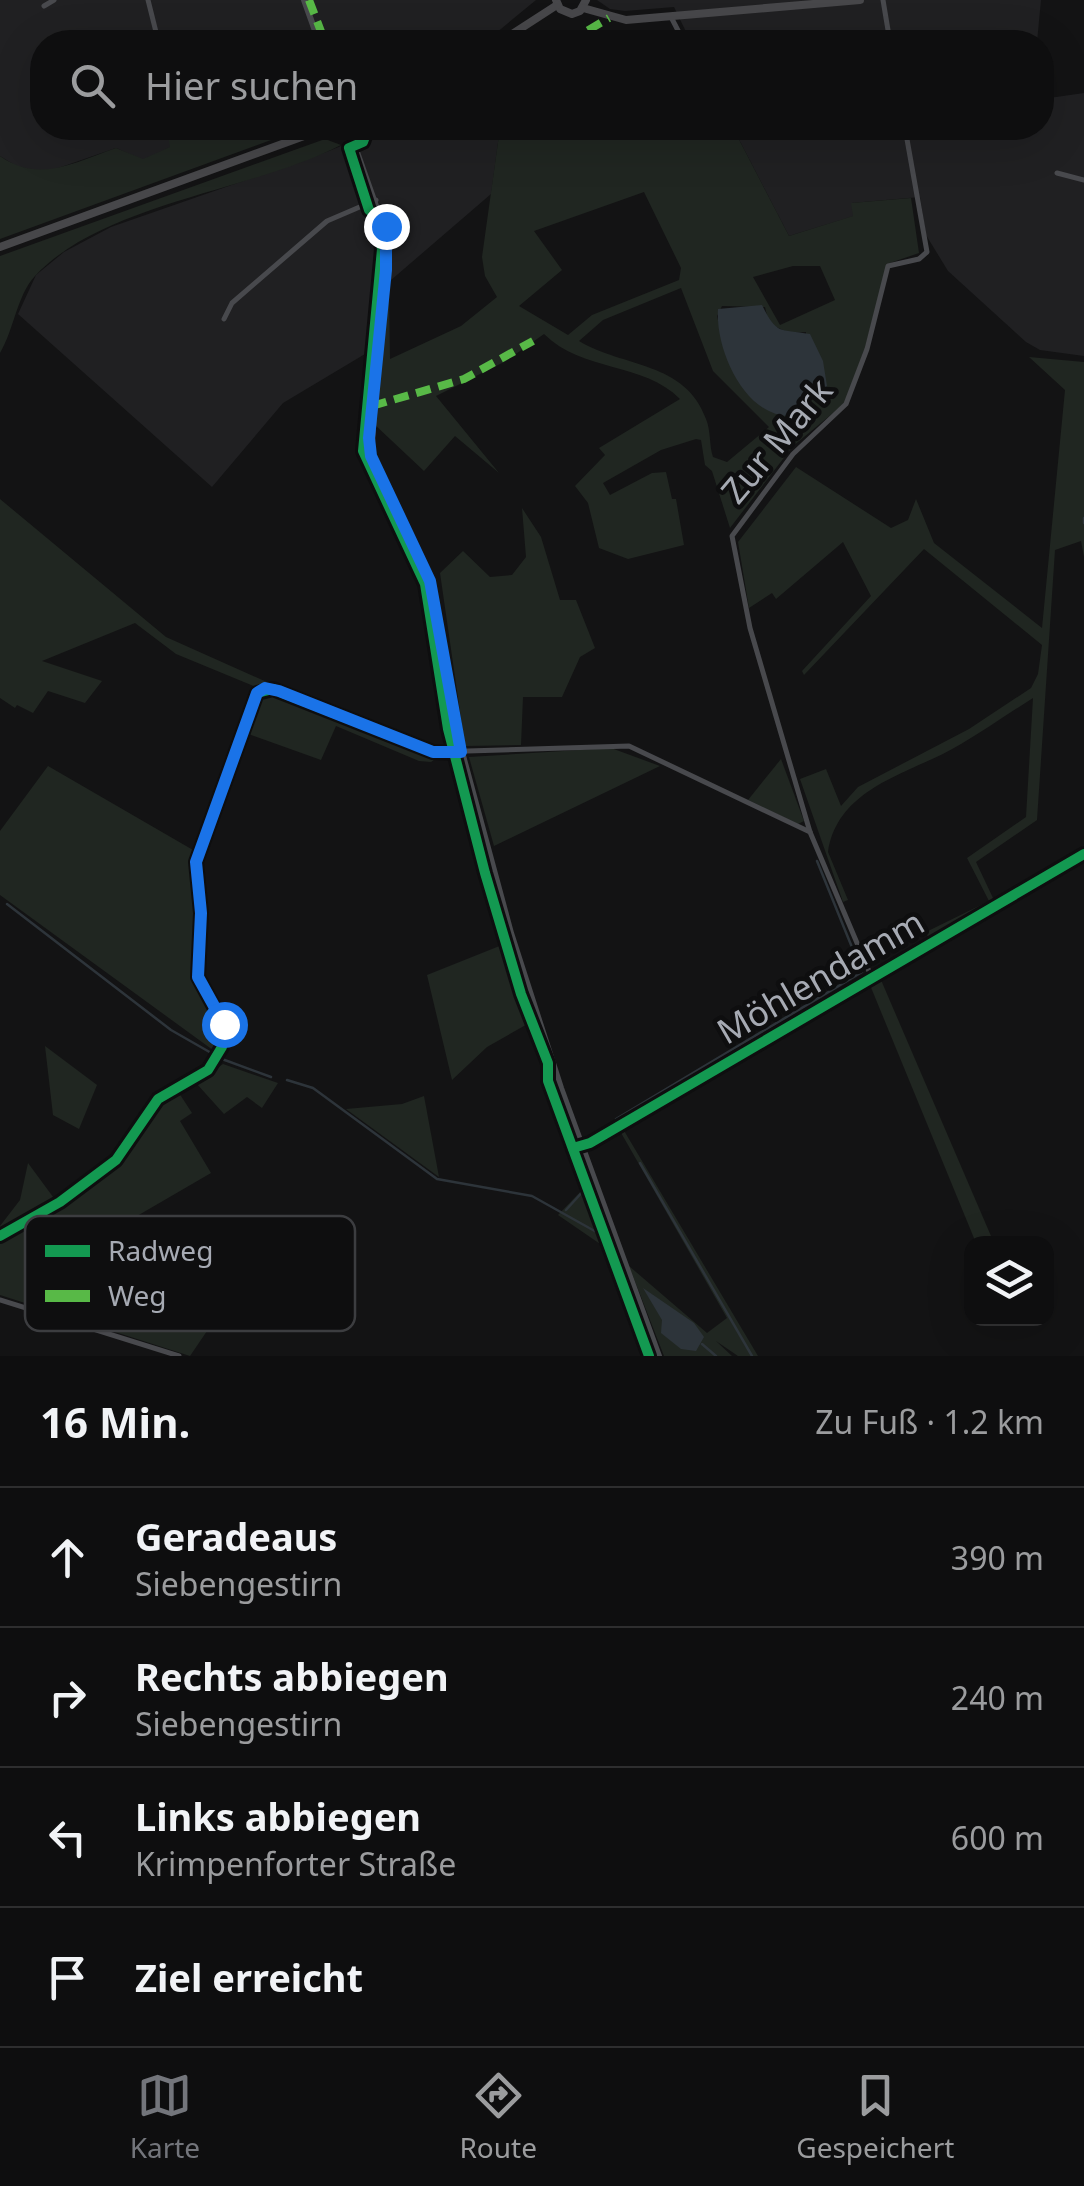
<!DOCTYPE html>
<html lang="de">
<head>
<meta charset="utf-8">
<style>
	:root { --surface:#0e0e0f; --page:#1c1c1d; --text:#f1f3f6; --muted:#9b9c9e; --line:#2e2e2f; --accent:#73757b }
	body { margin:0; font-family:"Noto Sans",sans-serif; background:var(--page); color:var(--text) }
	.controls { position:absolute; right:30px; bottom:30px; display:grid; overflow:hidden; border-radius:20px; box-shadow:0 10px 40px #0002 }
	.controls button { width:90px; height:90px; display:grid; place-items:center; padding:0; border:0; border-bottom:2px solid var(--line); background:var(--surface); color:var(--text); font:50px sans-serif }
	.stop { position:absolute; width:30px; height:30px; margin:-22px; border:8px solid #1a73e8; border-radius:50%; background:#fff }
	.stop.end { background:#1a73e8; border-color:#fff; box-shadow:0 2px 10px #0008 }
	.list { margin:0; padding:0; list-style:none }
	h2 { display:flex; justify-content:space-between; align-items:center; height:130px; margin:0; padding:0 40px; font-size:42px }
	h2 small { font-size:32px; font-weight:400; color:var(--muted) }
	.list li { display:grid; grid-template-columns:65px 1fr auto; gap:30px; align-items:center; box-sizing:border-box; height:140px; padding:0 40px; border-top:2px solid var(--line) }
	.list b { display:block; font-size:38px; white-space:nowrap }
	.list p { margin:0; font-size:32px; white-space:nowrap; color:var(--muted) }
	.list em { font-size:32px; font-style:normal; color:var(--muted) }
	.icon { flex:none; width:55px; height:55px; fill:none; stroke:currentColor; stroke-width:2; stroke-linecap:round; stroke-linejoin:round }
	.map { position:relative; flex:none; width:1084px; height:1356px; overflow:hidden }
	.search { position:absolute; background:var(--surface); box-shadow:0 10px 40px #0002; left:30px; right:30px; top:30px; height:110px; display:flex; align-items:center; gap:25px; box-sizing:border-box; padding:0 35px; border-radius:40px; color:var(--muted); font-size:38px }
	.sheet { height:690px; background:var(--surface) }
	nav { display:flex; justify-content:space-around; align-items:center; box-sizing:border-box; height:140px; border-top:2px solid var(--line); background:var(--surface); font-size:28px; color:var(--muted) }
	nav a { display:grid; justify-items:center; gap:5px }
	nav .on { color:var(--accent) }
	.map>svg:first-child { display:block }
	.built { fill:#202022 }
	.green { fill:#202621; fill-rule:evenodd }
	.water { fill:#2d343a }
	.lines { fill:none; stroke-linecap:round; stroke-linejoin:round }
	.stream { stroke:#2d343a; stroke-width:2.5 }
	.minor { stroke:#48494d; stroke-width:5 }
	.tertiary { stroke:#48494d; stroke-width:6 }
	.secondary { stroke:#47474a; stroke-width:8 }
	.quiet { stroke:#58b947; stroke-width:8; stroke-dasharray:15 8; stroke-linecap:butt }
	.cycleway-casing { stroke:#0e0e0f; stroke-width:16 }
	.cycleway { stroke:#139951; stroke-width:10 }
	.route { stroke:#1a73e8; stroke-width:12 }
	.labels { text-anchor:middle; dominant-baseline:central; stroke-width:9; stroke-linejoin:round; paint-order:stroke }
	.street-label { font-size:35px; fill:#a6aab3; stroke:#0e0e0f }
	.key { fill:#0e0e0f; stroke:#3c3d40; stroke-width:2.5 }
	.key-label { font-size:28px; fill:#a6aab3 }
</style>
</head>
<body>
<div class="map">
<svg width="1084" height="1356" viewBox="0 0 1084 1356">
	<rect width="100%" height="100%" fill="#131314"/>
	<g class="built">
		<path d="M0 0H536L485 42H42V128H214L143 160 116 148 44 173 16 166 0 156Z"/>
		<path d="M597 0H1041L1037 42H691L674 7 625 11 610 9Z"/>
		<path d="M1084 93V356L1040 350 1026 342 948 271 926 235 920 197 852 203 854 216 789 236 733 128H1042V99Z"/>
		<path d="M384 128H500L491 194 376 293 370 351 283 403 212 487 18 314 36 275 64 252 111 227 329 151Z"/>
	</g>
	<g class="green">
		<path d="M167 128H304L0 239V156C39 184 75 162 116 148L143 159 170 147Z"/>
		<path d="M500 128H733L789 236 853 216 851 203 911 198 919 253 887 264 865 348 844 404 793 446 730 528 712 471 705 465 701 440 696 439 661 450 603 483 610 495 652 473 666 472 672 499H676L684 545 628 559 599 548 588 503 575 486 605 455 599 448 680 399C644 362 582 372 544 334L506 361 436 396 499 473 455 436 424 471 374 424 389 291 390 359 461 326 497 297 485 276 482 257ZM644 192 681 268 679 280 592 315 568 335 519 306 562 270 534 231ZM793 266H820L835 300 780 325 753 277ZM681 288 713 371 769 427 727 462 713 457C709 445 711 431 706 419 685 361 624 368 579 341L603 320ZM722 306 765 307 769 324 790 333 806 332 800 412 787 416C740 402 728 359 717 316Z"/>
		<path d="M325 139 341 145C253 191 103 203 35 276 17 295 14 330 0 353V256Z"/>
		<path d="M1029 357 1084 362V557L1081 541 1055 550 1037 820 976 862 993 898 992 905 931 938 924 933 989 901 967 858 1026 817 1033 698C1009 713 985 730 961 744 914 773 838 785 828 852L848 900 843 902 800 779 826 769 841 806 858 787 969 729 1031 688 1038 674 1042 645 924 549 804 675 802 671 871 596 843 542 776 599 772 593 749 608 738 542 796 467 891 528 908 520 916 499 934 543 1042 628 1065 390Z"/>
		<path d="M0 499 166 637 269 683 256 687 176 654 135 623 42 661 102 681 85 703 48 691 33 713 17 705 15 708 0 698Z"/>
		<path d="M522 508 541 537 560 600H576L595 648 580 657 562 697H523L521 745 465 746 440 573 463 551 490 577 512 575 526 557Z"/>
		<path d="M266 690 278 693 438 757 431 762 419 761 336 726 321 760 243 732 254 702Z"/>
		<path d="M611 748 660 766 494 846 469 757Z"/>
		<path d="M781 759 804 821 798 824 748 800Z"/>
		<path d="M48 766 193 850 199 912 195 977 222 1025 217 1053 0 895V831Z"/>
		<path d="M502 945 531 1022 487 1047 452 1080 427 975Z"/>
		<path d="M881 980 994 1243H976L870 985Z"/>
		<path d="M45 1046 97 1085 79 1129 53 1115Z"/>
		<path d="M223 1064 278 1083 262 1108 247 1097 224 1114 196 1083Z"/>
		<path d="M179 1093 192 1113 180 1121 211 1173 137 1216 224 1306 190 1356 0 1295V1241L78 1194 122 1157 158 1102 162 1106Z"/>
		<path d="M424 1096 439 1177 346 1109 402 1104Z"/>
		<path d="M623 1129 758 1356H738L716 1341 732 1356H664L629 1266 707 1333 727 1318 620 1131Z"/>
		<path d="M28 1163 56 1201 0 1233V1226L20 1200Z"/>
		<path d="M585 1187 606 1248 558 1215Z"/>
	</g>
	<g class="water">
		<path d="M762 305C777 335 779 329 810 334L823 361 827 386 794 416C746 420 715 350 718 309Z"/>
		<path d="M643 1288 694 1323 704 1337 696 1351 681 1349 661 1333 662 1320Z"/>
	</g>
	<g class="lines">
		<g class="stream">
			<path d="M1084 518V523"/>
			<path d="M998 898 1084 847"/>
			<path d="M7 904 171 1030 213 1054"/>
			<path d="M222 1059 271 1077"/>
			<path d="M287 1080 313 1088 437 1179 532 1196 600 1234"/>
			<path d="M555 1080 577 1141"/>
			<path d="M616 1119 862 972 817 861"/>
			<path d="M579 1149 590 1185"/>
			<path d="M640 1163 752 1356"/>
			<path d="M566 1210 585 1189"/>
			<path d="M608 1240 623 1274"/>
			<path d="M702 1344 716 1356"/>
		</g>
		<g class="minor">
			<path d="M148 0 158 40"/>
			<path d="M883 0 890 42"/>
			<path d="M44 6 54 0"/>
			<path d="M671 17 684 42"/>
			<path d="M1057 173 1084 180"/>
			<path d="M224 319 232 303 327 221 376 200"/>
			<path d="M871 976 810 832 750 628 732 536 793 454 846 404 867 349 888 266 919 259 927 252 905 128"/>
			<path d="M583 1145 1084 854"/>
			<path d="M0 1236 60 1202 116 1160 158 1099 208 1070 222 1047 224 1025 198 977 201 913 196 862 240 731 252 701 265 688 433 752 629 746 810 832"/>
			<path d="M0 1300 179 1356"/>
		</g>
		<g class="tertiary">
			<path d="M304 0 319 42"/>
			<path d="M351 135 387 237 371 456 430 581 455 726 511 933 561 1088 659 1356"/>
		</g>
		<g class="secondary">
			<path d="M556 0 560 9 572 14 580 11 586 0"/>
			<path d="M583 8 626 20 860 0"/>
			<path d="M500 42 557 5"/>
			<path d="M335 128 344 135 360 128"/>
			<path d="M0 247 326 128"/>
		</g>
		<g class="quiet">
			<path d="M309 0 325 42"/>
			<path d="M568 42 609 18"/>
			<path d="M372 406 464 379 533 341"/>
		</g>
		<g class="cycleway-casing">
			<g id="cycleway">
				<path d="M368 128 363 142 349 148 369 210 376 216 382 249 363 451 425 584 448 729 485 873 521 994 548 1063V1081L649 1356"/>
				<path d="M573 1148 590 1143 1084 854"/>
				<path d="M0 1236 60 1202 116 1160 158 1099 208 1070 222 1047 224 1025 198 977 201 913 196 862 257 693 273 689 433 752 454 753"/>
			</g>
		</g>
		<use href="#cycleway" class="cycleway"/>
	</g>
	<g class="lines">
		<path class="route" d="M224 1024 198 977 201 913 196 862 257 693 265 688 279 691 433 752H461L430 581 371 456 369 438 386 270V226"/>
	</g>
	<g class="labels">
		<g class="street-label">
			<text transform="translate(776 440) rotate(-50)">Zur Mark</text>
			<text transform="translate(820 976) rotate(-30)">Möhlendamm</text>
		</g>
	</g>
	<rect x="25" y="1216" width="330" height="115" rx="15" class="key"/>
	<rect x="45" y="1245" width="45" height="12" fill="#139951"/>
	<rect x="45" y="1290" width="45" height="12" fill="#58b947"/>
	<g class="key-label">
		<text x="108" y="1261">Radweg</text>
		<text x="108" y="1306">Weg</text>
	</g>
</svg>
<div class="controls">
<button><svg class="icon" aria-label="layers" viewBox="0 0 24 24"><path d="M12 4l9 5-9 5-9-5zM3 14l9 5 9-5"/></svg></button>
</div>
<div class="stop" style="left:224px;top:1024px"></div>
<div class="stop end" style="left:386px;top:226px"></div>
<div class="search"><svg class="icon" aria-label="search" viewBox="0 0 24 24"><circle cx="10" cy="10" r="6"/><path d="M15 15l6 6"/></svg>Hier suchen</div>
</div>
<section class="sheet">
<h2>16 Min.<small>Zu Fuß · 1.2 km</small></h2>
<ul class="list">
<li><svg class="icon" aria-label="ahead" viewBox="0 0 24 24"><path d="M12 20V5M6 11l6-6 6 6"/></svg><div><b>Geradeaus</b><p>Siebengestirn</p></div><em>390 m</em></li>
<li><svg class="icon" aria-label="right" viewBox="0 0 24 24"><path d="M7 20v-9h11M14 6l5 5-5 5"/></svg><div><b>Rechts abbiegen</b><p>Siebengestirn</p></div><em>240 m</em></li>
<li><svg class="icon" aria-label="left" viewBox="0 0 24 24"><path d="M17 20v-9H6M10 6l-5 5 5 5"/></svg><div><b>Links abbiegen</b><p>Krimpenforter Straße</p></div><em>600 m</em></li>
<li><svg class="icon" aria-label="arrive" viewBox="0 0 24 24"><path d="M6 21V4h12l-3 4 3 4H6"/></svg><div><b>Ziel erreicht</b></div></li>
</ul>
</section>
<nav>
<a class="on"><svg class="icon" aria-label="map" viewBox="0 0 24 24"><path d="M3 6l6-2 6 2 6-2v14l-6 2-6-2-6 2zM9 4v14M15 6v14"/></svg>Karte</a>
<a><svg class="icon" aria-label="directions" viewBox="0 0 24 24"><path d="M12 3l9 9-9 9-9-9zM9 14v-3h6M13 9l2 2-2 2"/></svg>Route</a>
<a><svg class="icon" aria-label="saved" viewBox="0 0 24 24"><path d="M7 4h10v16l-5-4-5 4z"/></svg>Gespeichert</a>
</nav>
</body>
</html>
